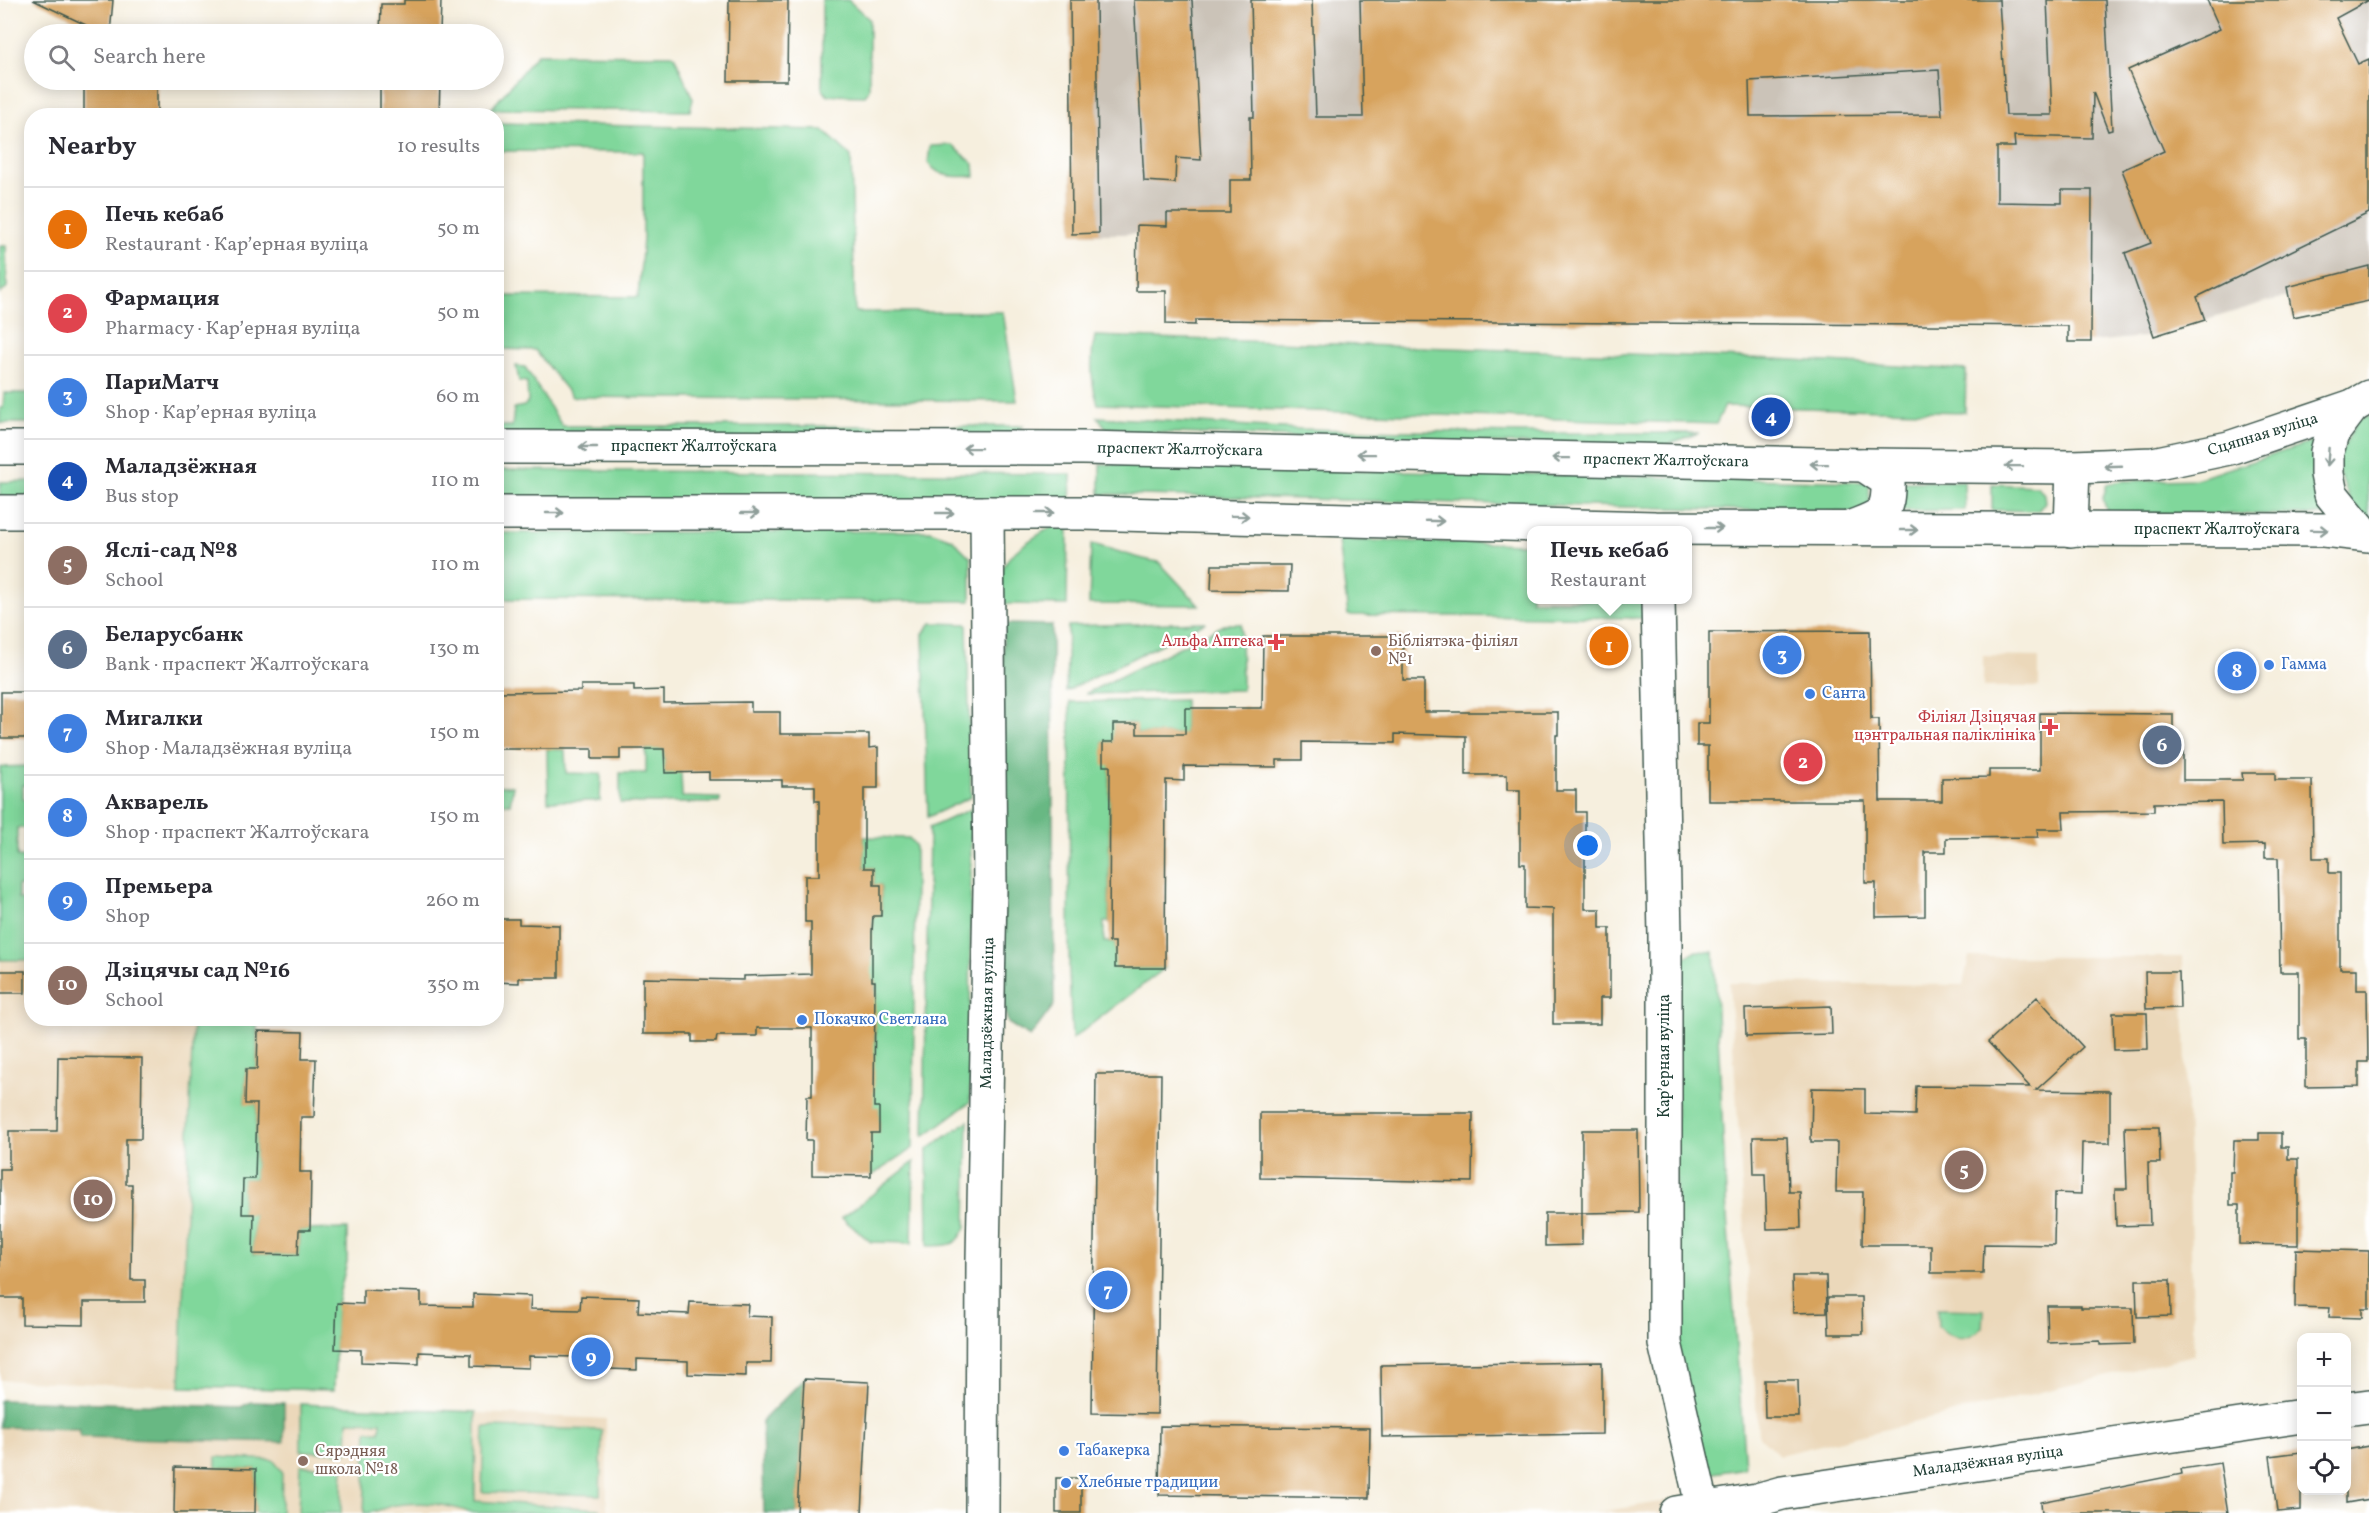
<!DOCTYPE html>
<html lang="en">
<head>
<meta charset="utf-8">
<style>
	:root { --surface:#fff; --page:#f7f7f7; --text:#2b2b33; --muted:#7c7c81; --line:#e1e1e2; --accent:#c8321e }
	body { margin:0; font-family:Vollkorn,serif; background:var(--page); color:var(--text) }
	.controls { position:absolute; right:18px; bottom:18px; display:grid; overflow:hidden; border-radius:12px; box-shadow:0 3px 15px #0003 }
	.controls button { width:54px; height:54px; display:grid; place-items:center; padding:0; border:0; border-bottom:2px solid var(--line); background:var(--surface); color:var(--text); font:30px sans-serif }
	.you { position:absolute; left:1588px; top:846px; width:21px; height:21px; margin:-15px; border:4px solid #fff; border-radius:50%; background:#1a73e8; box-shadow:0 0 0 9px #1a73e833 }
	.badge { display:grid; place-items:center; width:39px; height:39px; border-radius:50%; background:var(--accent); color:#fff; font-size:20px; font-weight:700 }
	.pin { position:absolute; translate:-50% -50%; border:3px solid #fff; box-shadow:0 2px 6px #0006 }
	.popup { position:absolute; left:1527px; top:526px; width:165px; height:78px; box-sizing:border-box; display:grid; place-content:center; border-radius:12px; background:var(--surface); filter:drop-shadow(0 2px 4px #0005); font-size:20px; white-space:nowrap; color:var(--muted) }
	.popup b { font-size:22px; color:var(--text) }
	.popup::after { content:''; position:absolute; left:50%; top:100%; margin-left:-12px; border:12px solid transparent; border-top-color:var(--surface) }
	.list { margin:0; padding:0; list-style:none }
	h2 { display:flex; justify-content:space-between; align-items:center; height:78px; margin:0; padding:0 24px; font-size:26px }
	h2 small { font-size:20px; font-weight:400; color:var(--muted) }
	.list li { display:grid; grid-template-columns:39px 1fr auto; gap:18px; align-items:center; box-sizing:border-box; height:84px; padding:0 24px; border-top:2px solid var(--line) }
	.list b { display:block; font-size:22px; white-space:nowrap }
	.list p { margin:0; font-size:20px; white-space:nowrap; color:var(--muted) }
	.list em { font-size:20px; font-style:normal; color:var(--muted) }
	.icon { flex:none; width:33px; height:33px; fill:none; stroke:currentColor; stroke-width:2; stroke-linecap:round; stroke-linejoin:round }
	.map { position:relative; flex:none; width:2369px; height:1513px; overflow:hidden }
	.search { position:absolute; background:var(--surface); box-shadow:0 3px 15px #0003; left:24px; top:24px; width:480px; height:66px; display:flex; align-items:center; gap:15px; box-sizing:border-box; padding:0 21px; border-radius:33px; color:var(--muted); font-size:22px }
	.panel { position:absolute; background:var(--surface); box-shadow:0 3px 15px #0003; left:24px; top:108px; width:480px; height:918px; border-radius:24px }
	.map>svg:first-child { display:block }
	.built { fill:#ebd8ba }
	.industrial { fill:#cbc3b8 }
	.green { fill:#80d79b; stroke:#508a68; stroke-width:1.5 }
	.forest { fill:#68b883; stroke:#447a5c; stroke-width:1.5 }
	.building { fill:#d7a35d; fill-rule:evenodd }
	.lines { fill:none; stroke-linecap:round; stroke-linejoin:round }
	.minor-casing { stroke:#3f584e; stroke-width:36 }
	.major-casing { stroke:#3f584e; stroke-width:36 }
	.minor { stroke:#fff; stroke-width:33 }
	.major { stroke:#fff; stroke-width:33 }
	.oneway { stroke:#8f9e9a }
	.health-dot { fill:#e0444e; stroke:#fff; stroke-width:2 }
	.education-dot { fill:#8d6e63; stroke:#fff; stroke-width:2 }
	.shop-dot { fill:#3f7fe0; stroke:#fff; stroke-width:2 }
	.labels { text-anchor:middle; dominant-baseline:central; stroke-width:4.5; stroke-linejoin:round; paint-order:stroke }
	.street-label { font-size:16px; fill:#1f3d34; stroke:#fff }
	.health-label { font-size:16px; fill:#be3a42; stroke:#fff; text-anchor:end }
	.education-label { font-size:16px; fill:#785e54; stroke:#fff; text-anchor:start }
	.shop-label { font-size:16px; fill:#366cbe; stroke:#fff; text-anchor:start }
</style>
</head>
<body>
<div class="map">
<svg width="2369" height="1513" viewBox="0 0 2369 1513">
	<rect width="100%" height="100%" fill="#fff"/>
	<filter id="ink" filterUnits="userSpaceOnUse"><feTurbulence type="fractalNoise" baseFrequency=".0167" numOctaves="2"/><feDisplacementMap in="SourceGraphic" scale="12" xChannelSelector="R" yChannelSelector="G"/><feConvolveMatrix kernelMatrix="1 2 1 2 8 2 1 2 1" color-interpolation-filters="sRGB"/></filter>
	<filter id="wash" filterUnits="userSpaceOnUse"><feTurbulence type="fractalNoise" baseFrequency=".008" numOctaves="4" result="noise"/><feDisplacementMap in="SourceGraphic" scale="24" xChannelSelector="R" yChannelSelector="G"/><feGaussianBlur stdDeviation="1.35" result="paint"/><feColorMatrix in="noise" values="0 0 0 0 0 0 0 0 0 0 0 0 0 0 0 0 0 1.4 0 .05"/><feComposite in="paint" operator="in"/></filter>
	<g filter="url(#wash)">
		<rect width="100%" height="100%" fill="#f6efde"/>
		<g class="built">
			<path d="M1983 656 2039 657V687H1983Z"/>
			<path d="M1969 957H2183L2194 1355 1779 1455 1758 1435 1729 983 1963 985Z"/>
			<path d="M0 960H31L32 1018 193 1019 180 1387 0 1380Z"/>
			<path d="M0 1400 241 1407 251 1402 606 1419 607 1513H0Z"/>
			<path d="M1741 1489 1747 1513H1593Z"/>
		</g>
		<path class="industrial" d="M1069 0H2369V301L2293 317 2288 297 2269 301 2154 336 2091 342 2068 326 1195 320V325L1166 324V291H1136V234H1072Z"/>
		<g class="green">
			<path d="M822 0H848L869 19V89L865 96 827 95 822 88Z"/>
			<path d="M537 54 674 55 693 99 690 111 491 109Z"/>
			<path d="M497 123 823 130 851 156 855 312H1003L1017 401 572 397 535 350 497 349V296L638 297 643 239V152L499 151 497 150Z"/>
			<path d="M952 145 974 164 975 176C956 177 941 179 928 163L930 146Z"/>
			<path d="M0 246H6L7 287 0 294Z"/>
			<path d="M1095 336 1776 359 1966 370 1965 412 1725 406 1716 424 1098 404C1091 383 1090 358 1095 336Z"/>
			<path d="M516 366 525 367 562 426H1023L1011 439H497V426H512L514 408 524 406 528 402 527 382 519 381Z"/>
			<path d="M4 393H31V423H0V408H3Z"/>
			<path d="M2369 415 2367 468 2369 518 2351 504 2336 462 2358 419Z"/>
			<path d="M1098 417 1300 429 1522 433H1699L1663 446 1483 443 1142 432 1106 428Z"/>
			<path d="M2319 440 2330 508 2322 515 2107 513 2103 498 2107 484 2121 481 2196 479Z"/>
			<path d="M1100 464 1869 482 1870 513 1100 494Z"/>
			<path d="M497 470 1071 474 1070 503 497 500Z"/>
			<path d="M31 481V497H0V482Z"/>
			<path d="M1964 481 1965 510 1896 511 1895 482Z"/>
			<path d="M1992 484 2037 486 2044 494 2045 502 2038 511 1992 510Z"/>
			<path d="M1053 526H1068L1067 605 1004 604C1003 594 1000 579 1002 570 1007 552 1038 535 1053 526Z"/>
			<path d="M930 531 952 539 971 558V601L497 599V533Z"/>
			<path d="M1339 540 1531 544V600H1644L1645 618 1348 615Z"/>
			<path d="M1091 544C1115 549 1135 559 1159 562L1199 605 1089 604Z"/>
			<path d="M1206 622 1066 691 1068 626Z"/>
			<path d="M931 623 967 624 971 797 928 817 923 634Z"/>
			<path d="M1226 624H1241L1242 690 1085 694Z"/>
			<path d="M1185 700V734H1137L1136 724H1114L1113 742H1103L1110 766 1109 922H1104V942H1115L1116 968H1165L1072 1039 1069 972 1070 702Z"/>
			<path d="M547 749 565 750 566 773 601 774 600 801H548Z"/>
			<path d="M646 749H664L665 773 681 772 682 797 720 798V803H620V773H646Z"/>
			<path d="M31 766V785H23V799H31V811H27V828H17V857L27 858V874H31V885L18 886V899L31 900V960H0V767Z"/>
			<path d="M497 786H513L510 804H497Z"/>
			<path d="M971 809 970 1102 924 1136 929 828Z"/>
			<path d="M864 837 909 838 915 845V863L913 1148 871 1176V1162L861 1161 868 1133 879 1132V1108L868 1107 862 1041 875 1040V1025L862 1024 863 998H876V981H862L872 958V949H862L863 932H873V916L881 915V885H874V868H864Z"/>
			<path d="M1696 951 1714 952 1727 1216 1745 1468 1708 1474 1676 1344V963Z"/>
			<path d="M193 1019H257V1069H246L245 1103 257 1104 255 1179H243L242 1213 254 1214 253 1254 298 1255 299 1230 347 1229V1262L337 1303 334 1390 180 1387Z"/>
			<path d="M968 1121 966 1227C957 1248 948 1245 928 1246L927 1150Z"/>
			<path d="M914 1162 912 1243 871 1242 842 1218Z"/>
			<path d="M1937 1309 1984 1310 1983 1328C1964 1341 1956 1341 1938 1327Z"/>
			<path d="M301 1404 476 1412 475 1501 599 1509V1513H471C446 1503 422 1501 396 1505 384 1507 376 1513 364 1513L367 1431H380L381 1422 348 1421 347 1453 301 1451Z"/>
			<path d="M484 1427 602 1430 600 1495 482 1492Z"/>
			<path d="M216 1457 273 1460 282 1471 281 1513H255L256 1469 216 1468Z"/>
			<path d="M300 1466 343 1467 341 1513H298Z"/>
		</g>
		<g class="forest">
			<path d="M1003 624 1052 625 1054 1005 1030 1037 1008 1023 1004 1006Z"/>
			<path d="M804 1379 797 1513H764L762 1421Z"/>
			<path d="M0 1400 241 1407 251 1402 284 1403V1442L80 1437V1429L0 1427Z"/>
		</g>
		<g id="blocks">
			<g class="building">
				<path d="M33 0H113L110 34H86V25Z"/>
				<path d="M404 0H441L440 34H380L381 4H404Z"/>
				<path d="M729 0H788L787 81H728Z"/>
				<path d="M1070 0H1096L1099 233 1072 234Z"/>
				<path d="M1134 0H1192L1201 160 1176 158 1175 183 1144 181Z"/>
				<path d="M1251 0H1312L1316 117H1363L1360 0H1999L2006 115H2052L2047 0H2105L2112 130 2108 131 2093 92 2092 138 2014 136 2015 147H1997V202L2062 203V190H2092L2091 342H2068V326L1195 320V325L1166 324V291H1136L1137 225 1167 226V213H1230V180H1251L1250 117H1254ZM1939 70 1942 115 1750 116 1749 81Z"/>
				<path d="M2207 0H2369L2336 18 2358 64 2369 59V213L2197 297 2205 320 2154 336 2125 253 2151 243 2122 170 2164 151 2128 70 2220 29Z"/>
				<path d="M84 80H157V113H154V116H97V112H84Z"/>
				<path d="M380 80H440L439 116H380Z"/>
				<path d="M2369 266V301L2293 317 2287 287Z"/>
				<path d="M1212 565H1290L1289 591 1211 590Z"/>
				<path d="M1870 631 1871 719H1879L1880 801H1942V778L1989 777V770H2040V713L2173 714V750H2183V780H2243L2242 773H2275V780H2312L2313 858H2329V873H2340V969H2357V990H2367L2368 1062H2359V1086L2306 1087V1039H2299V972H2280L2278 858H2265V844L2223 845 2222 802 2154 803V811L2063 812 2064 829H2037L2038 837 1946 838V852H1925V916L1876 917V883H1865V801H1708V746H1697V723H1709V632Z"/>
				<path d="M1263 636H1403V680H1424V712H1558V735H1556V790H1576V812H1585V909H1600V928H1610V998H1600V1024H1553V909L1525 908V864H1520V790H1507V775H1466V736L1395 734V743L1302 742V760H1277V767L1184 766V781L1166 780 1165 968H1115V942H1109L1110 766H1103V742H1113V724H1137V734H1185V708H1262Z"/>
				<path d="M581 685H634V691L664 690V703L751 702V712H780V734H869V748L878 747V788H864V868H874V885H881V916H873L872 932V981H875L874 1107H879V1133H871V1176L812 1175V1140H806L807 1096H812V1028H757V1036H717L716 1042H692V1034H643V978L744 980V976L811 974V922H805V876H819V801H815V786H782V780H709V772L665 773 664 749H620V759H592V749H496V692L581 691Z"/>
				<rect x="1" y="692" width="31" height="46"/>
				<path d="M496 919H519V924L559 925V978H519V983L496 982Z"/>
				<rect x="0" y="971" width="25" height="22"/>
				<path d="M2145 972H2179L2180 1008 2146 1009Z"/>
				<path d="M2037 997 2083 1047 2036 1090 2110 1091V1143H2082L2081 1194 2055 1193 2054 1245 1984 1244 1983 1273H1931V1245H1862L1863 1192H1836L1837 1142H1811L1812 1088 1865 1089V1114L1915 1115 1916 1086 2030 1087 1988 1042Z"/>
				<path d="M1831 1006 1832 1034 1746 1036 1745 1009Z"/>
				<path d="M2113 1013H2147L2148 1049 2114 1050Z"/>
				<path d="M258 1031 303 1032 302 1059H316L314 1117H301L300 1172H311L310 1230H299L298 1255 253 1254 254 1214H242L243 1179H255L257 1104H245L246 1069H257Z"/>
				<path d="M58 1057 142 1058 141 1139H126V1184H132L131 1280H145V1302H84V1325L22 1324V1298H0V1169H9V1131H57Z"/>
				<path d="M1096 1074H1161L1157 1414 1092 1413Z"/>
				<path d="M1260 1113H1473L1472 1182 1260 1178Z"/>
				<path d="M2125 1127H2159L2160 1163H2148L2150 1225 2116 1226 2115 1189H2127Z"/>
				<path d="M1582 1130H1638L1639 1212 1582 1213Z"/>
				<path d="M2259 1133H2281V1147H2288V1159H2298V1245L2239 1244V1205H2230V1172H2233L2234 1140H2259Z"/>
				<path d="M1753 1137H1787L1789 1192H1800L1801 1228 1767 1229 1765 1174H1754Z"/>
				<path d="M1545 1213H1582V1245L1545 1246Z"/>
				<path d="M2296 1249 2369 1251V1309H2362V1318L2329 1317 2330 1308 2295 1307Z"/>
				<path d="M1792 1276H1826L1827 1312 1793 1313Z"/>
				<path d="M2136 1280H2170L2171 1316 2137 1317Z"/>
				<path d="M363 1290 421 1292V1306L473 1307V1294L531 1296 530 1309 580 1310 581 1296 639 1298 638 1312 689 1314 690 1302 748 1304 747 1316 772 1317 771 1363H746V1376L688 1374V1361L637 1359V1370L579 1368V1357L529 1356V1368L471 1366V1354L419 1352V1364L361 1362V1350L335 1349 337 1303 363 1304Z"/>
				<path d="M1828 1297H1862L1863 1334H1829Z"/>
				<path d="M2047 1306H2081V1308H2133L2134 1344 2100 1345V1341L2048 1343Z"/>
				<path d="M1602 1362V1434L1382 1437 1381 1365Z"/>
				<path d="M804 1379 869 1382 862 1513H797Z"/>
				<path d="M1764 1380H1798L1799 1417H1765Z"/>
				<path d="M1160 1426 1370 1428 1369 1498 1159 1495Z"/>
				<path d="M2369 1446V1499L2346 1503V1450Z"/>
				<path d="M2301 1452V1510L2277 1512 2270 1456Z"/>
				<path d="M2220 1463 2228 1513H2042L2041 1502 2182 1474 2181 1469Z"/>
				<path d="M175 1467 256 1469 255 1513H174Z"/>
				<rect x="1056" y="1478" width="25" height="35"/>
			</g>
		</g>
	</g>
	<g filter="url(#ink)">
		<use href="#blocks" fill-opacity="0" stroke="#3f584e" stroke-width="1.5"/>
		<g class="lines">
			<g class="minor-casing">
				<g id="minor">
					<path d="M1658 600 1665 936V1343L1703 1509"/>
					<path d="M2346 1409 2369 1406"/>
					<path d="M982 1513 983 1259 990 889 987 513"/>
					<path d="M1676 1513 1757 1500 1782 1493 2302 1416"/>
				</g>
			</g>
			<g class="major-casing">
				<g id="major">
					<path d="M2353 406 2332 434 2327 452V474L2331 494 2362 532"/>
					<path d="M496 447 1083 448 1864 465 2073 467 2153 464 2229 448 2353 406 2369 397"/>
					<path d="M0 448H32"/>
					<path d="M0 512H32"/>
					<path d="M496 513H1082L1655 528 2324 530 2369 535"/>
					<path d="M1849 528C1879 516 1889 517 1888 481L1864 465"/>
					<path d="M2071 530 2073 467"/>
				</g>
			</g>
			<use href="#minor" class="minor"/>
			<use href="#major" class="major"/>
		</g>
		<defs><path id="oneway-shaft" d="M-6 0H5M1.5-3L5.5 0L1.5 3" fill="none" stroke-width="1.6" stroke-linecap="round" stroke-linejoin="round" transform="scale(1.5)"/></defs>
		<g class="oneway">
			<use href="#oneway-shaft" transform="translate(588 447) rotate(-180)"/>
			<use href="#oneway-shaft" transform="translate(972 448) rotate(-179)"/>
			<use href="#oneway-shaft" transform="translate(1366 454) rotate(-179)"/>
			<use href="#oneway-shaft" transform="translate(2328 457) rotate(94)"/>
			<use href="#oneway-shaft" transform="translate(1561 458) rotate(-179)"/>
			<use href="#oneway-shaft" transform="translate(1819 464) rotate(-179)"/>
			<use href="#oneway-shaft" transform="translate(2014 466) rotate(-179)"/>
			<use href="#oneway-shaft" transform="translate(2113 466) rotate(178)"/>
			<use href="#oneway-shaft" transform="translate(555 513)"/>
			<use href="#oneway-shaft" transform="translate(750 513)"/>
			<use href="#oneway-shaft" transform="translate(945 513)"/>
			<use href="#oneway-shaft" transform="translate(1045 513)"/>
			<use href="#oneway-shaft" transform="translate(1240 516) rotate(1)"/>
			<use href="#oneway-shaft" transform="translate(1435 521) rotate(2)"/>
			<use href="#oneway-shaft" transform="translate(1714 528)"/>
			<use href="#oneway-shaft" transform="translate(1909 530)"/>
			<use href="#oneway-shaft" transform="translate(2319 530) rotate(1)"/>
		</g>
	</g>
	<g class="health-dot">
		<path d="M1273 633h6v6h6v6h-6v6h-6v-6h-6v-6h6z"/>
		<path d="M2047 718h6v6h6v6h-6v6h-6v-6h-6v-6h6z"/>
	</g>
	<g class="education-dot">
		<circle cx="1376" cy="651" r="6"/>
		<circle cx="303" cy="1461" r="6"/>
	</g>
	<g class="shop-dot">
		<circle cx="2269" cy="665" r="6"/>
		<circle cx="1810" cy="694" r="6"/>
		<circle cx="802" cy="1020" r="6"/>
		<circle cx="1064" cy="1451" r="6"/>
		<circle cx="1066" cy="1483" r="6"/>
	</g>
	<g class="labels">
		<g class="street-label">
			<text transform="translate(2263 435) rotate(-17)">Сцяпная вуліца</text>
			<text x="694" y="447">праспект Жалтоўскага</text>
			<text transform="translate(1180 450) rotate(1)">праспект Жалтоўскага</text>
			<text transform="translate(1666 461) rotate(1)">праспект Жалтоўскага</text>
			<text x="2217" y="530">праспект Жалтоўскага</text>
			<text transform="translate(988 1013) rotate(-89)">Маладзёжная вуліца</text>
			<text transform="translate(1665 1056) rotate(-90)">Карʼерная вуліца</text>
			<text transform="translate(1988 1462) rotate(-8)">Маладзёжная вуліца</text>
		</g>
		<g class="health-label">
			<text x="1264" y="642">Альфа Аптека</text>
			<text x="2036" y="718">Філіял Дзіцячая<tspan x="2036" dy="18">цэнтральная паліклініка</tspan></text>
		</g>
		<g class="education-label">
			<text x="1388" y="642">Бібліятэка-філіял<tspan x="1388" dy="18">№1</tspan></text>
			<text x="315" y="1452">Сярэдняя<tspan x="315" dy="18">школа №18</tspan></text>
		</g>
		<g class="shop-label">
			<text x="2281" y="665">Гамма</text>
			<text x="1822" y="694">Санта</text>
			<text x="814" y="1020">Покачко Светлана</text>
			<text x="1076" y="1451">Табакерка</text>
			<text x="1078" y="1483">Хлебные традиции</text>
		</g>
	</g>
</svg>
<div class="controls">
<button>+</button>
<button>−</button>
<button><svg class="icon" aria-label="locate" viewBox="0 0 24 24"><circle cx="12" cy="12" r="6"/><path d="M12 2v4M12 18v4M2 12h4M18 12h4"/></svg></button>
</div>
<div class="you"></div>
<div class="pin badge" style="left:1609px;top:646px;background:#e8710a">1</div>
<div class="popup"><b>Печь кебаб</b>Restaurant</div>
<div class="pin badge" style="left:1803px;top:762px;background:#e0444e">2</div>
<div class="pin badge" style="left:1782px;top:655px;background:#3f7fe0">3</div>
<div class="pin badge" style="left:1771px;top:417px;background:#1a4fb4">4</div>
<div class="pin badge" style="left:1964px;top:1170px;background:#8d6e63">5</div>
<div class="pin badge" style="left:2162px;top:745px;background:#5c6f8a">6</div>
<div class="pin badge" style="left:1108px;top:1290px;background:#3f7fe0">7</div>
<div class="pin badge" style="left:2237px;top:671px;background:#3f7fe0">8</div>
<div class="pin badge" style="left:591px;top:1357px;background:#3f7fe0">9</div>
<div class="pin badge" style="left:93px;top:1199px;background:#8d6e63">10</div>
<div class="search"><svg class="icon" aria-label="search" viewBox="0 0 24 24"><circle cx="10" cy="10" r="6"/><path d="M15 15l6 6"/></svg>Search here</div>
<section class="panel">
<h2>Nearby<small>10 results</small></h2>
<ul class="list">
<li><span class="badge" style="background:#e8710a">1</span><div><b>Печь кебаб</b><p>Restaurant · Карʼерная вуліца</p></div><em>50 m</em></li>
<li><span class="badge" style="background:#e0444e">2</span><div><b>Фармация</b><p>Pharmacy · Карʼерная вуліца</p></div><em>50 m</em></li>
<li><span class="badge" style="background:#3f7fe0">3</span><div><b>ПариМатч</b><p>Shop · Карʼерная вуліца</p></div><em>60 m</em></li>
<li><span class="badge" style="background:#1a4fb4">4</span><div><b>Маладзёжная</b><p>Bus stop</p></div><em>110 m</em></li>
<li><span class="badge" style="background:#8d6e63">5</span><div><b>Яслі-сад №8</b><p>School</p></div><em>110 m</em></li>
<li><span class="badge" style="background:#5c6f8a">6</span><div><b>Беларусбанк</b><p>Bank · праспект Жалтоўскага</p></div><em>130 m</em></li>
<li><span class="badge" style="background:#3f7fe0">7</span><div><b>Мигалки</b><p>Shop · Маладзёжная вуліца</p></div><em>150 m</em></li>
<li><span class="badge" style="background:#3f7fe0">8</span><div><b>Акварель</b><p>Shop · праспект Жалтоўскага</p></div><em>150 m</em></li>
<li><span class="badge" style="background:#3f7fe0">9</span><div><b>Премьера</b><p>Shop</p></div><em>260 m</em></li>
<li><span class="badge" style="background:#8d6e63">10</span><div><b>Дзіцячы сад №16</b><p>School</p></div><em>350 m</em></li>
</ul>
</section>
</div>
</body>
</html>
